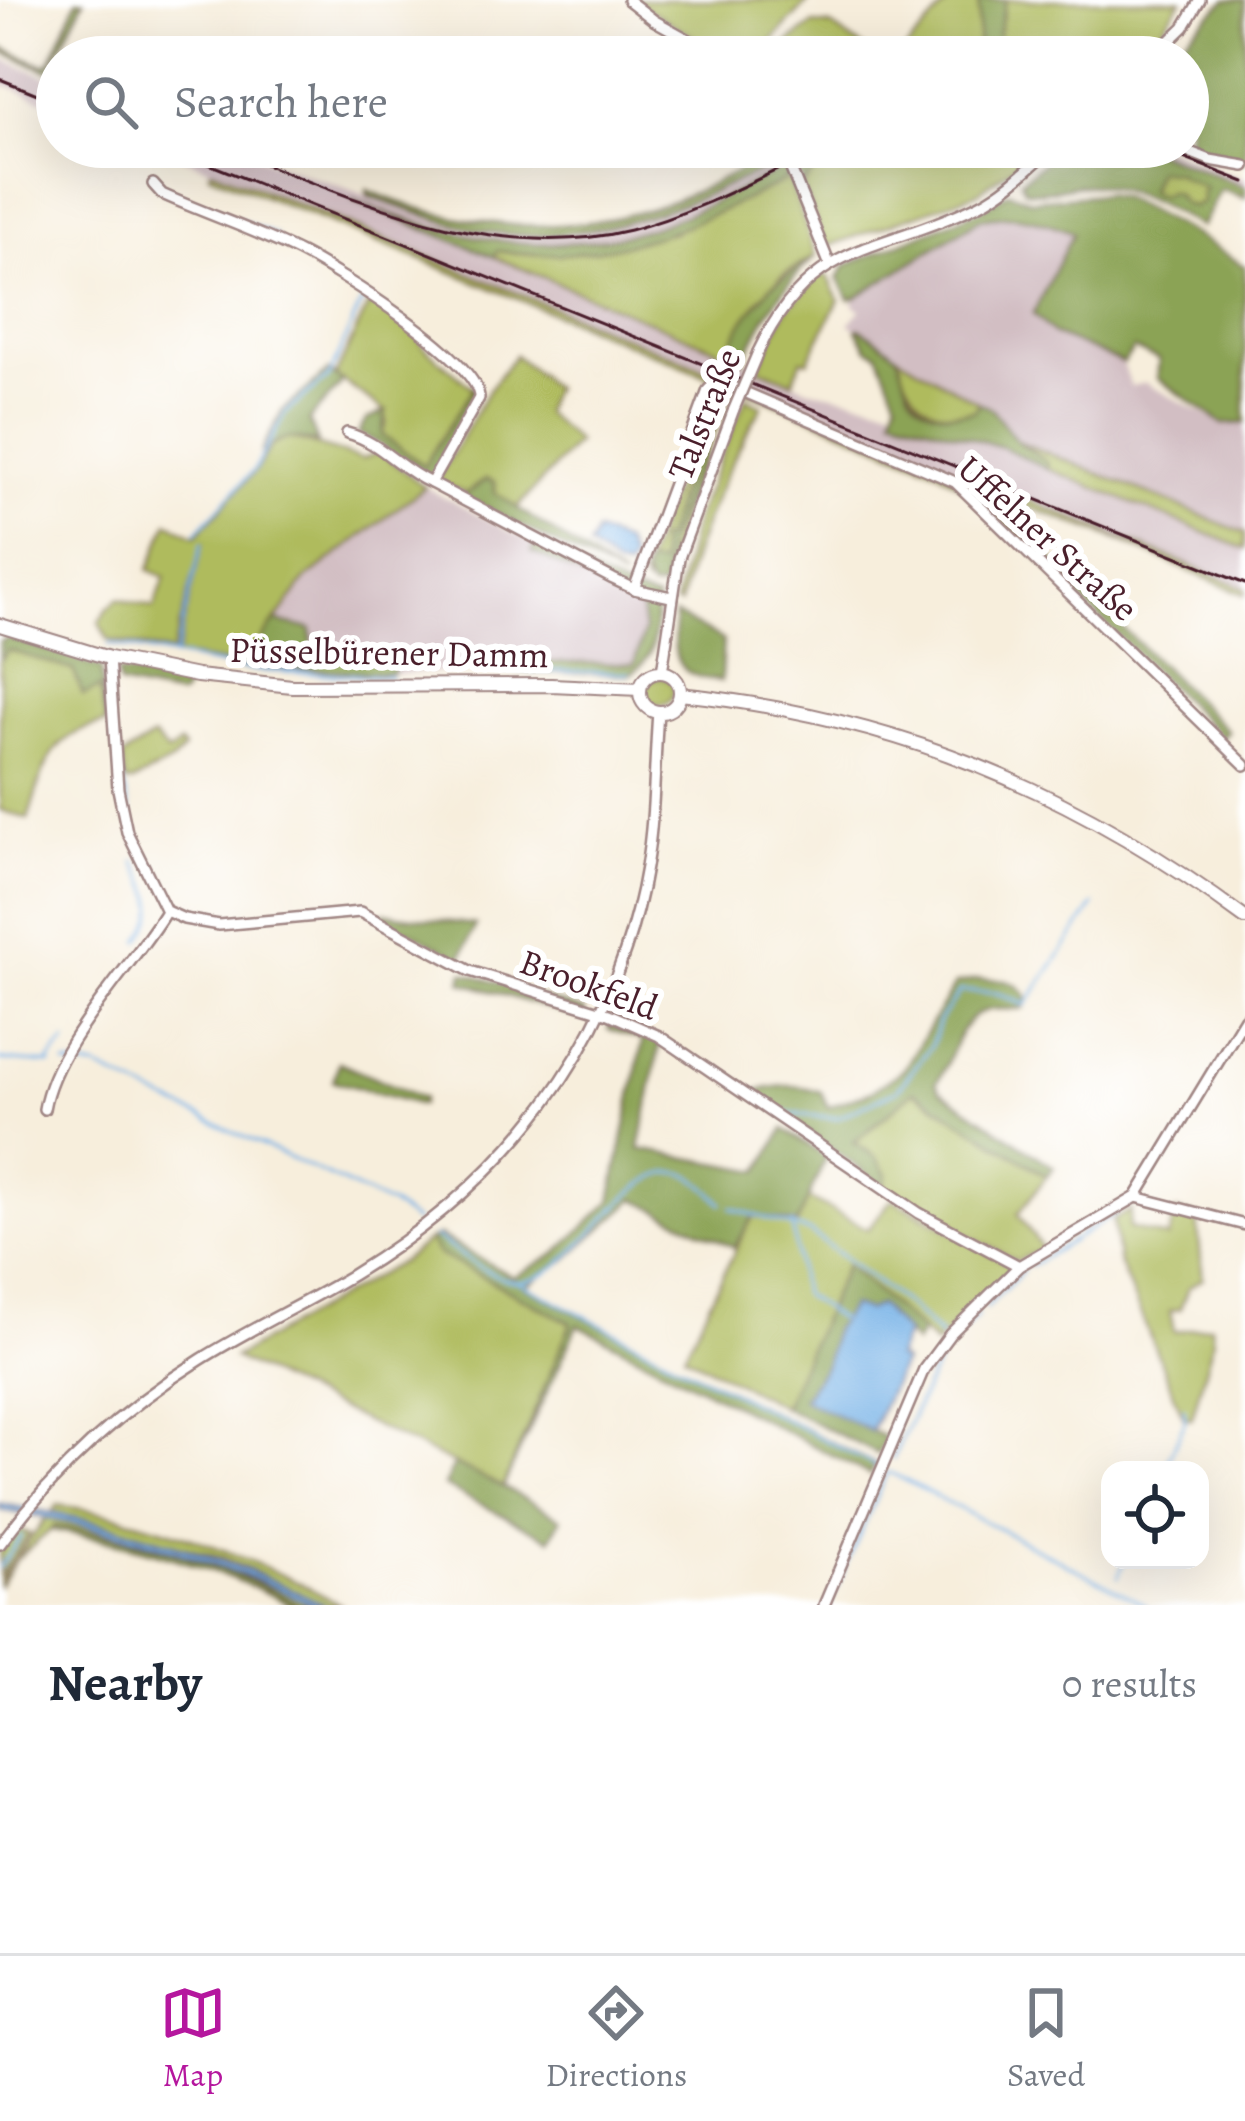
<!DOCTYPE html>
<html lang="en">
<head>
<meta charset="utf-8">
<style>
	:root { --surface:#fff; --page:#f6f6f7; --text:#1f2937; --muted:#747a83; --line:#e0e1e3; --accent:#b5179e }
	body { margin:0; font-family:Alegreya,serif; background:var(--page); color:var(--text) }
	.controls { position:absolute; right:36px; bottom:36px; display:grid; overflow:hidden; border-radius:24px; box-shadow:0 12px 48px #0002 }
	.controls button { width:108px; height:108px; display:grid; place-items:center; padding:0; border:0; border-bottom:3px solid var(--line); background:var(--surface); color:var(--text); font:60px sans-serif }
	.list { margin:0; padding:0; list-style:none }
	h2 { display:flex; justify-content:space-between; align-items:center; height:156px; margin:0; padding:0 48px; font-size:51px }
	h2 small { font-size:39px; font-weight:400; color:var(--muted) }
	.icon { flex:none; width:66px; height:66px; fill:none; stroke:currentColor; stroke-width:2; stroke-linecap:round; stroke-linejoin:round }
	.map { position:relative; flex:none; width:1245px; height:1605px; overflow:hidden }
	.search { position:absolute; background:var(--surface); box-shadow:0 12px 48px #0002; left:36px; right:36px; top:36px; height:132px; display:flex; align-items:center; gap:30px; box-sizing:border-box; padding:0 42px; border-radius:66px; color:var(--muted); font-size:45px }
	.sheet { height:348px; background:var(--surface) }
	nav { display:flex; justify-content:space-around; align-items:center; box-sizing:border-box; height:168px; border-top:3px solid var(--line); background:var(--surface); font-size:33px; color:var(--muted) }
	nav a { display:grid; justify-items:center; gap:6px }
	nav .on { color:var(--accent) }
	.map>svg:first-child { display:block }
	.industrial { fill:#d2bec3 }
	.green { fill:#afbb5d; stroke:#7c6d44; stroke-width:3 }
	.forest { fill:#8ba354; stroke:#6a6140; stroke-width:3; fill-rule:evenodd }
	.water { fill:#74b1e6; stroke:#5f6888; stroke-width:3 }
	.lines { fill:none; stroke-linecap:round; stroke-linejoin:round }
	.stream { stroke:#74b1e6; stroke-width:3 }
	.minor-casing { stroke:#a08684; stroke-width:14 }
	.major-casing { stroke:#a08684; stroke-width:16 }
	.minor { stroke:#fff; stroke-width:9 }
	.major { stroke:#fff; stroke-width:12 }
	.rail { stroke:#4a1f2b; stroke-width:3 }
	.minor-bridge-casing { stroke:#a08684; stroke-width:14; stroke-linecap:butt }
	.minor-bridge { stroke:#fff; stroke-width:9 }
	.labels { text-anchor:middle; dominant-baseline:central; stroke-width:12; stroke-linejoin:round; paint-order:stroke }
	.street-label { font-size:36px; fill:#4a1f2b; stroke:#fff }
</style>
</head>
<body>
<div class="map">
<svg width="1245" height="1605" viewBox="0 0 1245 1605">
	<rect width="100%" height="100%" fill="#fff"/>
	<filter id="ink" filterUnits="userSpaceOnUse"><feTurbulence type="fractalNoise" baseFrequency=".00833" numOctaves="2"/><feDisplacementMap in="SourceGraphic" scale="24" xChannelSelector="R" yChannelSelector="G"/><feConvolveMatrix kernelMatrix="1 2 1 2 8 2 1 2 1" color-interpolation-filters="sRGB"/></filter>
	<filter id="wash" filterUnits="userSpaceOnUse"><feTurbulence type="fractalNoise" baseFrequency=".004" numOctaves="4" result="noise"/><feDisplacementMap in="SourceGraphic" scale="48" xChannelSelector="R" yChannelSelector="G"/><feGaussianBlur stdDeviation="2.7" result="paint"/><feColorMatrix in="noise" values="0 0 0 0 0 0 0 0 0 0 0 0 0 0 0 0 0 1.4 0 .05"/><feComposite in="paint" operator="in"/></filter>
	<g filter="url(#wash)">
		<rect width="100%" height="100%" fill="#f7eedc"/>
		<g class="industrial">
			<path d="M0 58 57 80V106L0 83Z"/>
			<path d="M156 147H229L437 220 555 235 637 221 778 165 780 170 660 225 578 244H508L481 240 375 211 688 334 772 375 811 389 894 407V415L1003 447 1245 549V588Z"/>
			<path d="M1145 147H1161L1245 179V187Z"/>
			<path d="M993 215 1050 224 1073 232 1055 335 1123 363 1131 386 1145 383 1223 424 1245 423V533L1004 434 965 396 849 324 861 310 853 304 855 298 970 224Z"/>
			<path d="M425 487 535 545 533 553 640 604 644 631 634 665 495 661 454 672 392 674 397 659 312 652 311 629 275 621 305 579Z"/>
		</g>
		<g class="green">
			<path d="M634 0H810L757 57H726Z"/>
			<path d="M951 0H979L978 57H899Z"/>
			<path d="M1006 0H1182L1155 38 1135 57H1013L998 36Z"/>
			<path d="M813 24 831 26 877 57H800L788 43Z"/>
			<path d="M865 147H1010L1019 162 977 193 826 247 802 186 812 174 861 152Z"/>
			<path d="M211 169 1245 588V595L1115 539 974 487 1004 519 1037 544 1033 552 977 497 937 470 727 382 707 388 710 377 209 174Z"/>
			<path d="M1157 170 1179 173 1205 188 1203 202 1193 207 1183 204 1177 195 1161 197 1149 190Z"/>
			<path d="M789 178 816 256 783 275 758 301 726 353 494 257 497 251 530 255 673 232Z"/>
			<path d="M820 275 828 276 839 300 808 361 802 359 793 382 758 368 786 310Z"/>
			<path d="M370 301 411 326 424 347 473 388 424 466 381 435 386 425 385 411 335 376Z"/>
			<path d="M515 355 553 388 543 412 577 442 517 508 495 493V482L486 479 467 494 443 483 439 477 489 389Z"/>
			<path d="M897 355 979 403 975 410C929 423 908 396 897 355Z"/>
			<path d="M720 388 732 391 685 507 663 588 668 543 705 443 680 486 660 566 644 582 647 586C645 583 643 581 642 578 641 568 701 418 709 394Z"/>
			<path d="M746 397 762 406C726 468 696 534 680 605L675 603 695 519Z"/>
			<path d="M288 437 362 459 380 452 425 487 306 579 243 666 176 656 203 542 172 653 108 640 99 623 105 611 118 599 154 608 165 577 149 570 168 522 196 536 255 471 272 443Z"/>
			<path d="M1018 441 1245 533V549L1048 469 1047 462Z"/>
			<path d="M7 649 73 670 99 688 106 724C47 733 44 771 28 819L0 810V661Z"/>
			<circle cx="660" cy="691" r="14"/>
			<path d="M153 737 168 753 180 744 184 749 173 761 133 782H126L122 757Z"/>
			<path d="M914 1091 1047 1176 1018 1214 1042 1248 1017 1261 920 1210 884 1186 853 1143Z"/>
			<path d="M808 1198 868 1229 892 1199 1014 1267 936 1345 846 1266 783 1407 684 1354 748 1224 754 1216 796 1223Z"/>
			<path d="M1131 1210 1129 1228 1168 1238 1176 1211 1197 1217 1203 1278 1188 1288 1180 1309 1170 1311 1174 1332 1211 1325 1213 1341 1192 1418H1184L1118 1260 1113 1220Z"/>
			<path d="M429 1240 439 1254 571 1323 503 1488 234 1358 402 1261Z"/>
			<path d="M57 1505C157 1518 254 1558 342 1605H326L221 1557 52 1512Z"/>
			<path d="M47 1517C141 1535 227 1564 313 1605H299C222 1562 138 1542 52 1529L17 1559 0 1585V1580Z"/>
			<path d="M18 1529 30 1534 0 1575V1552Z"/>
		</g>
		<g class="forest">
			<path d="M77 0H84L49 71 0 51V47L44 65 50 62Z"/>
			<path d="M979 0H1006L998 36 1013 57H978Z"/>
			<path d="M1226 0H1245V161L1188 146V57H1165Z"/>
			<path d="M836 147H865L862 152 812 174 802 186 799 168 793 165Z"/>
			<path d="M1063 147H1145L1245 187V198L1221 189 1201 227C1162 207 1127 184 1082 185 1063 186 1042 195 1024 190L1021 181 1025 177ZM1157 170 1179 173V176L1205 188 1201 193 1203 202 1194 207 1183 204 1175 193 1167 192 1160 197 1149 190Z"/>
			<path d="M777 153 784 162C684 204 585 252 474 229 437 221 403 208 368 196L367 190C456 227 556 238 649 209 692 196 735 172 777 153Z"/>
			<path d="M787 167 786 180C688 227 609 267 498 251L494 257 351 200C452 238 553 263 659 225 702 210 745 187 787 167Z"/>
			<path d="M1008 192 1031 200 1104 194 1121 197 1195 235 1245 266V423L1223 424 1157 378 1159 360 1134 349 1123 363 1055 335 1033 314 1073 233C1047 221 1008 211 980 219L855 298 849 299 838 278 846 265 985 208Z"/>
			<path d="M816 256C781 288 762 318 744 361L726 353 743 322 770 287Z"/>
			<path d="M859 328C871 336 891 346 898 358 904 369 904 384 912 395 926 415 953 416 975 410L979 403 992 409 1017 441 1047 462 1048 469 1002 447 893 415 897 399 878 353 868 349 857 330Z"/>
			<path d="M329 371 343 382 309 420 318 443C295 438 278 432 265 455L261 452 283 410Z"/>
			<path d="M473 388 477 396 429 478C402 470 386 441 358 434L366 420 386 411 382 435 424 466Z"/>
			<path d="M713 397 720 400 721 406 668 543 663 588H650L644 573 647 564 660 565 659 540H664Z"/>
			<path d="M486 479 495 482V493L623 579 464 496Z"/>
			<path d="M1037 544 1228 731 1222 738 1033 552Z"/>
			<path d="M535 545 630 591 657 600C654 630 658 658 630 674L496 671 495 661 634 664 644 631 640 604 532 552Z"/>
			<path d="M675 615 723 640 721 681C672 675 673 660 675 615Z"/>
			<path d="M275 621 311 629 312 652 398 659 392 674 243 666Z"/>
			<path d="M8 638 101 668 106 724 99 688 83 695 73 670 8 650 0 661V641Z"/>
			<path d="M117 672 187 686 180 697 119 685Z"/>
			<path d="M385 912 397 915 476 925 461 958 381 916Z"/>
			<path d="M464 972 585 1011 582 1019 462 982Z"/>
			<path d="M978 979C999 979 1018 979 1028 998L1024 1008C1010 1011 997 1007 985 1011 956 1020 953 1061 936 1083L940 1090 1054 1167 1047 1176 914 1091 854 1142 876 1157 887 1174 884 1186 750 1092C777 1086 795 1082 821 1092L828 1107 872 1091 904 1069 955 984Z"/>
			<path d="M612 1018 660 1043 640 1149 760 1171 784 1129 826 1157 797 1224 754 1216 734 1247 635 1199 567 1259 525 1286 874 1464 870 1475 578 1325 503 1487 561 1518 550 1539 444 1486 454 1464 503 1487 571 1323 439 1254 429 1240 439 1236 513 1277 557 1253 611 1201 643 1040 608 1029Z"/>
			<path d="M339 1062 423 1098 421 1105 333 1081Z"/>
			<path d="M846 1265 922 1332 915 1344 879 1305 834 1329 826 1364 803 1398 886 1438 878 1454 783 1407Z"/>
			<path d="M55 1526C138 1538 225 1564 299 1605H290C216 1566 134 1544 52 1530Z"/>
		</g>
		<g class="water">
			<path d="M596 532 624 543 631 560 627 569 616 567 589 547Z"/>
			<path d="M879 1305 906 1334 896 1358 903 1362 871 1431 803 1399 826 1364 834 1329 851 1306 867 1311Z"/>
			<path d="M0 1504C119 1522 217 1553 326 1605H313C211 1557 111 1527 0 1510Z"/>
		</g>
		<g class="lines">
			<g class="stream">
				<path d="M240 221 276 236"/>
				<path d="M196 533 254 470 286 412 329 377 362 301"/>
				<path d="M109 644 249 670 390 677"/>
				<path d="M174 657 202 544"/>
				<path d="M494 670 629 673"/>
				<path d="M122 777 131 820"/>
				<path d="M133 829 138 844"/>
				<path d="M135 861C153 897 164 904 140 941"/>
				<path d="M0 1060 51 1064"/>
				<path d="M48 1063 66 1042"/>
				<path d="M66 1065 96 1068 393 1206 416 1222"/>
				<path d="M781 1113 837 1118 897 1090 931 1046 939 1021 960 991 996 993 1026 1005 1094 905"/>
				<path d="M731 1208 810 1232 911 1308 941 1337"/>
				<path d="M792 1224 802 1294 840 1320"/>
				<path d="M435 1237C456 1250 492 1281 517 1281 579 1282 627 1157 686 1174 700 1178 712 1194 722 1203"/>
				<path d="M1078 1237 1115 1214"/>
				<path d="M1030 1266 1075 1239"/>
				<path d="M517 1281 878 1467"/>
				<path d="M986 1308 1024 1270"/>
				<path d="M953 1342 978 1315"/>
				<path d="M893 1458 939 1359"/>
				<path d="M1164 1470 1185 1421 1184 1408"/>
				<path d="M891 1473 1146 1605"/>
				<path d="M0 1567 22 1536"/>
				<path d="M1118 1577 1125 1560"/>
				<path d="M829 1605 887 1472"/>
			</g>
		</g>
	</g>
	<g filter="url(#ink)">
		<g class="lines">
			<g class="minor-casing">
				<g id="minor">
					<path d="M628 0 655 21 720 57"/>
					<path d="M1153 57 1184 27 1200 0"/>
					<path d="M782 147 829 263"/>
					<path d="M1177 147 1210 160 1245 166"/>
					<path d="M153 184 162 194C208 215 256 230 301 253 336 271 480 360 479 398L431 483 613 579 634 589 671 597"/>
					<path d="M758 352C812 237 881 254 980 204 1007 190 1030 167 1053 147"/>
					<path d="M347 433C381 442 399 469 431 483"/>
					<path d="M634 589 708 390 714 384 728 385 955 482 1245 765"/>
					<path d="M109 658 118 789 127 832 166 911 184 919 219 925 360 912 470 971 609 1014 659 1036 919 1213 1019 1266"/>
					<path d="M662 672 679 558 734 409"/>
					<path d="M44 1109C55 1043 130 970 166 911"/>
					<path d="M1136 1197 1245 1225"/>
					<path d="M0 1544C55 1470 122 1409 200 1360 249 1329 302 1305 352 1275 504 1183 616 1046 646 867 655 815 654 764 658 712"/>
					<path d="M824 1605 924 1369 950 1334 1019 1266 1136 1197 1245 1018"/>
				</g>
			</g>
			<g class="major-casing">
				<g id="major">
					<path d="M0 625 109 658 197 676 292 686 551 685 640 689"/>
					<circle cx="660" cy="692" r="20"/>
					<path d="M680 694C897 717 1071 789 1245 918"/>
				</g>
			</g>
			<use href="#minor" class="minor"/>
			<use href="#major" class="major"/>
			<g class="rail">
				<path d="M0 79 57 102"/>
				<path d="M167 147 1245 584"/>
				<path d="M221 147C350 196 489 265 630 230 697 213 762 176 825 147"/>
				<path d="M1155 147 1245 182"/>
			</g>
			<g class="minor-bridge-casing">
				<path id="minor-bridge" d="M734 409 758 352"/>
			</g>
			<use href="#minor-bridge" class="minor-bridge"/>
		</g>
	</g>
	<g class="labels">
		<g class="street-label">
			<text transform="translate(704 414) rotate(-68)">Talstraße</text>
			<text transform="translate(1048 538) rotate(42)">Uffelner Straße</text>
			<text transform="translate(389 652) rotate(1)">Püsselbürener Damm</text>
			<text transform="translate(589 984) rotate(20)">Brookfeld</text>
		</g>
	</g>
</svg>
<div class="controls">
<button><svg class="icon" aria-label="locate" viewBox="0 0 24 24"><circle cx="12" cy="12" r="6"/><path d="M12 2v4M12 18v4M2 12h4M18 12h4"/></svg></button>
</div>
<div class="search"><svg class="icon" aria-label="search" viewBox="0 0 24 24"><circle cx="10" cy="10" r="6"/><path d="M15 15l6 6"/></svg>Search here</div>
</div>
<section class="sheet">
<h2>Nearby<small>0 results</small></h2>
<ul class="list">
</ul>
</section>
<nav>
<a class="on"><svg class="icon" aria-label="map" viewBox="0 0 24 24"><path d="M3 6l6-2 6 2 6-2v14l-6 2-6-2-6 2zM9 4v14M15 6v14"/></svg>Map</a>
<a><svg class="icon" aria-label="directions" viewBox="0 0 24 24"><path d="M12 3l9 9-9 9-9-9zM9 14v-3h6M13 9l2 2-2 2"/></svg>Directions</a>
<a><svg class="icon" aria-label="saved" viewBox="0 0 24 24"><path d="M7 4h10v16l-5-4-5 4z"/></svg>Saved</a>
</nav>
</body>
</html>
